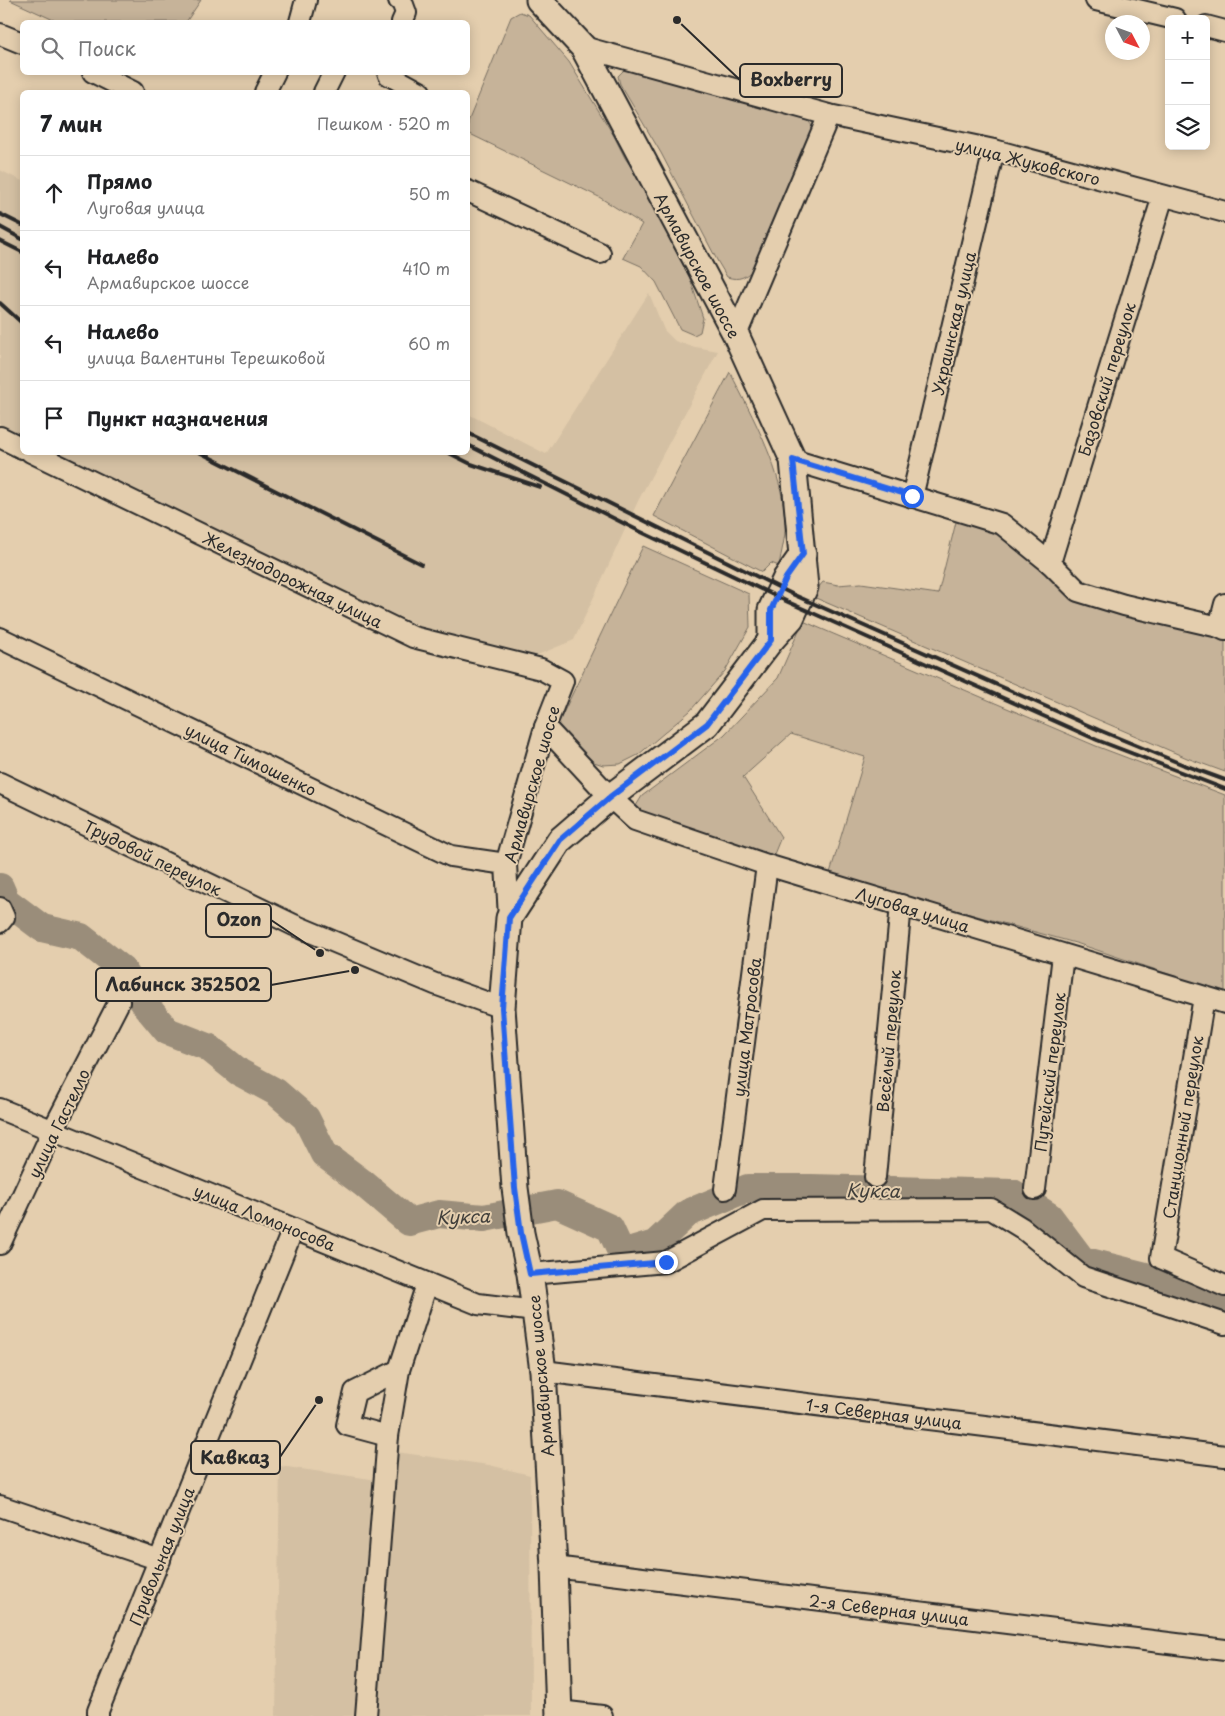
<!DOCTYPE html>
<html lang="ru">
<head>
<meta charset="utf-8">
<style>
	:root { --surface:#fff; --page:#f6f6f6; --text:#202124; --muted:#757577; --line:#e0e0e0 }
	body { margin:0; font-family:"Playpen Sans",sans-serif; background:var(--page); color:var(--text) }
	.controls { position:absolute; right:15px; top:15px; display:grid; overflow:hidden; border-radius:8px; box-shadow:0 2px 12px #0003 }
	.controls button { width:45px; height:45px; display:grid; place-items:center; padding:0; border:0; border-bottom:1px solid var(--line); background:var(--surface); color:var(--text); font:25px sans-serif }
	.compass { position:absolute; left:1105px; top:15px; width:45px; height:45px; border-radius:50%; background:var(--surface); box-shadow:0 2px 12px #0003; rotate:131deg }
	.stop { position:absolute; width:15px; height:15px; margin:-11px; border:4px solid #2563eb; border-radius:50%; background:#fff }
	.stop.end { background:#2563eb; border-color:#fff; box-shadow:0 1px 5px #0008 }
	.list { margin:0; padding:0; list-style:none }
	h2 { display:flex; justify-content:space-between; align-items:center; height:65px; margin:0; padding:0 20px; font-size:21px }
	h2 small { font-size:16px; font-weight:400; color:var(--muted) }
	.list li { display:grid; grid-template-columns:32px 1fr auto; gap:15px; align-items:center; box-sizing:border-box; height:75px; padding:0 20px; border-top:1px solid var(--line) }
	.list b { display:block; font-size:19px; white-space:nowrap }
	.list p { margin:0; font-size:16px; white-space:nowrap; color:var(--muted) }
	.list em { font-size:16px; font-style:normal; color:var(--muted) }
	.icon { flex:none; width:28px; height:28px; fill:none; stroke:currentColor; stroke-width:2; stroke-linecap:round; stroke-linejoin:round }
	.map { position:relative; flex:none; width:1225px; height:1716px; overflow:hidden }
	.search { position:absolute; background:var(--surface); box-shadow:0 2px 12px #0003; left:20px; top:20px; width:450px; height:55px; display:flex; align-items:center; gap:12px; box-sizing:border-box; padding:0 18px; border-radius:8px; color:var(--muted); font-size:19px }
	.panel { position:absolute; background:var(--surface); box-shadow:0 2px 12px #0003; left:20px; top:90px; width:450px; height:365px; border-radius:8px }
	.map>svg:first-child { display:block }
	.built { fill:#d4c0a3 }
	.green { fill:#c6b399; stroke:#786f62 }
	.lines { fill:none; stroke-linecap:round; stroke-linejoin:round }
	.river { stroke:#9a8d7a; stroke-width:28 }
	.minor-casing { stroke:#2b2b2b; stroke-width:24 }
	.major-casing { stroke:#2b2b2b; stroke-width:29 }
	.minor { stroke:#e4ceae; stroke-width:20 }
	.major { stroke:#e4ceae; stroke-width:25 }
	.rail { stroke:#2b2b2b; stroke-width:4 }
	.route { stroke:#2563eb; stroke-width:6 }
	.labels { text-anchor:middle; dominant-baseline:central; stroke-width:4; stroke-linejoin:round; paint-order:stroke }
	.street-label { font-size:16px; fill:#2b2b2b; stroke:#e4ceae }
	.water-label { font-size:18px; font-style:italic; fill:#413f3b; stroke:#e4ceae }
	.leader { fill:none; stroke:#2b2b2b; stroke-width:2 }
	.callout-dot { fill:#2b2b2b; stroke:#e4ceae; stroke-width:2 }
	.callout { fill:#e4ceae; stroke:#2b2b2b; stroke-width:2 }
	.callout-label { font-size:18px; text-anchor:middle; font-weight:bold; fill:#2b2b2b }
</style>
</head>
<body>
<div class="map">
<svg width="1225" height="1716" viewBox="0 0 1225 1716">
	<rect width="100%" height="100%" fill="#e4ceae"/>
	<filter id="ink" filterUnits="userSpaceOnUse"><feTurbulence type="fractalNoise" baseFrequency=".02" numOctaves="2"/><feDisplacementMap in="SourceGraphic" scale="10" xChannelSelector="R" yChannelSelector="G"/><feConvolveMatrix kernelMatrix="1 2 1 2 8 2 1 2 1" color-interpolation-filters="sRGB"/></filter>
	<g filter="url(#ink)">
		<g class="built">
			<path d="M0 170 22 181V438L0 427Z"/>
			<path d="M649 293 664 330 675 341 690 346 718 351 639 499 574 640 535 656 431 631 186 518 52 453 468 452V414L546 454Z"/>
			<path d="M396 1452 489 1465 530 1475 531 1716H276L280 1466 378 1480Z"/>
		</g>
		<g class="green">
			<path d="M10 0H201L186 22H58Z"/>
			<path d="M520 12 529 15 569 62 614 136 625 158 632 168 689 276 703 318 700 332 694 335 680 329 656 282 641 266 623 258 642 224 599 197 468 133V122L511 17Z"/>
			<path d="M625 69H637L805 117 813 127 814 137 754 269C745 277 740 281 727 277L718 262 661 153 620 84 618 76Z"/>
			<path d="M730 372C752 416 785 474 785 524 786 537 781 552 779 566L771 563 762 572 654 516Z"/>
			<path d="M957 518 999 534 1041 562 1068 592 1225 639V772L1187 758 811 596 823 582 838 585 861 583 938 594Z"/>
			<path d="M643 546 749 594 750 627 725 671 690 711 638 755 620 764 603 765 594 762 577 747 558 724Z"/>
			<path d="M803 621 1096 746 1225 795V993L1079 944 908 897 830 873 865 757 791 734 743 777 781 837 772 859 643 816 636 806 642 796 724 735 778 678Z"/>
		</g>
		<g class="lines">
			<path class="river" d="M0 887 6 901 42 928 81 937 122 969 147 1007 167 1031 208 1047 239 1072 276 1092 306 1118 324 1154 364 1184 409 1222 439 1214 484 1218 557 1204 610 1228 622 1254 655 1244 688 1213 748 1188H811L1013 1193 1049 1216 1082 1260 1150 1277 1225 1309"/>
			<g class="minor-casing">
				<g id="minor">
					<path d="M399 0 402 2 406 13 402 22"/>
					<path d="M1096 0 1175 19"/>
					<path d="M300 22 306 0"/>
					<path d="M1206 26 1225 31"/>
					<path d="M0 34 22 43"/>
					<path d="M583 47 829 115 994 150 1225 212"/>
					<path d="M93 72 133 92"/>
					<path d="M388 72 389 75 420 92"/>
					<path d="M265 92 275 72"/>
					<path d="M324 92 334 72"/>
					<path d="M468 191 600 253"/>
					<path d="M736 335 829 115"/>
					<path d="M0 437 22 448"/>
					<path d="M31 452 413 637 541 669 563 681 545 727 506 864 509 918"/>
					<path d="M793 460 1002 524 1050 563 1078 591 1124 605 1219 627 1225 630"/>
					<path d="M912 497 994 150"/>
					<path d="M1050 563 1163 196"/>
					<path d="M1219 627 1225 604"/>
					<path d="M0 638 451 856 506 864"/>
					<path d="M545 727 610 797 635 820 767 865 1225 1003"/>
					<path d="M0 783 294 925 435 984 502 1008"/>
					<path d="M0 908 4 917 0 922"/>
					<path d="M1204 997 1161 1258 1225 1286"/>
					<path d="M0 1109 478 1304 535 1311"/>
					<path d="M875 1177 901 905"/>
					<path d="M725 1189 767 865"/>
					<path d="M1035 1189 1063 955"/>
					<path d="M0 1244 53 1130 119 1002"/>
					<path d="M530 1274 666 1262 763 1210 991 1209 1022 1228 1083 1277 1225 1324"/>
					<path d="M543 1371 1225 1456"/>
					<path d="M388 1436 347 1425 355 1392 399 1370"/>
					<path d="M0 1506 160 1560"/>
					<path d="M554 1567 1225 1650"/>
					<path d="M559 1711 602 1716"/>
					<path d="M98 1716V1711L293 1229"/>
					<path d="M366 1716 388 1436 399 1370 427 1284"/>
				</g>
			</g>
			<g class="major-casing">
				<g id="major">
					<path d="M539 0 583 47 736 335 793 460 805 587 791 618 771 640 707 724 610 797 560 840 509 918 502 1008 515 1188 521 1233 530 1274 543 1371 554 1567 559 1716"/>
					<path d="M771 640V610L786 578 803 554"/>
				</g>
			</g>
			<use href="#minor" class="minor"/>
			<use href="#major" class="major"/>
			<g class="rail">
				<path d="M0 214 22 225"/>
				<path d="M0 227 22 239"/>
				<path d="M0 241 22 252"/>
				<path d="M0 303 22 323"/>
				<path d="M468 433 792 594 1099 730 1184 765 1225 780"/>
				<path d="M468 445 635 529 788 602 1097 740 1225 789"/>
				<path d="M199 452 421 564"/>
				<path d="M447 452 471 464 540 487"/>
			</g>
		</g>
	</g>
	<g class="lines" filter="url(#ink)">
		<path class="route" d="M666 1262 530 1274 521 1233 515 1188 502 1008 509 918 560 840 610 797 707 724 771 640V610L786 578 803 554 793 460 912 496"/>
	</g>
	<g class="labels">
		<g class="street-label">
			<text transform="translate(1028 161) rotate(14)">улица Жуковского</text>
			<text transform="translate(698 265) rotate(62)">Армавирское шоссе</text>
			<text transform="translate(953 323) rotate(-77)">Украинская улица</text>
			<text transform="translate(1106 379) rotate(-73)">Базовский переулок</text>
			<text transform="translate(293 579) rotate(26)">Железнодорожная улица</text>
			<text transform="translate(251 759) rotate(26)">улица Тимошенко</text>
			<text transform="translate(531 784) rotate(-74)">Армавирское шоссе</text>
			<text transform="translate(153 857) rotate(26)">Трудовой переулок</text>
			<text transform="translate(913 909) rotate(17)">Луговая улица</text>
			<text transform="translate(746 1027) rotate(-83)">улица Матросова</text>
			<text transform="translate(888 1041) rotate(-85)">Весёлый переулок</text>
			<text transform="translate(1049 1072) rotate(-83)">Путейский переулок</text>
			<text transform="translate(58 1123) rotate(-64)">улица Гастелло</text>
			<text transform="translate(1182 1127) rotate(-81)">Станционный переулок</text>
			<text transform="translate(265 1217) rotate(22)">улица Ломоносова</text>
			<text transform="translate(540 1376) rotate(-95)">Армавирское шоссе</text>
			<text transform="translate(884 1413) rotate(7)">1-я Северная улица</text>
			<text transform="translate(161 1556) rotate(-68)">Привольная улица</text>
			<text transform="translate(889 1609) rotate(7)">2-я Северная улица</text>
		</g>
		<g class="water-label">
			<text transform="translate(873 1190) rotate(1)">Кукса</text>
			<text transform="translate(463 1216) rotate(-2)">Кукса</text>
		</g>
	</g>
	<path class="leader" d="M677 20L740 80M320 953L271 920M355 970L271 985M319 1400L280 1457"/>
	<g class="callout-dot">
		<circle cx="677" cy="20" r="5"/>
		<circle cx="320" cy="953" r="5"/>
		<circle cx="355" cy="970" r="5"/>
		<circle cx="319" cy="1400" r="5"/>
	</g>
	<g class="callout">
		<rect x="740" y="64" width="102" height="33" rx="5"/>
		<rect x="206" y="904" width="65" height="33" rx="5"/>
		<rect x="96" y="968" width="175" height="33" rx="5"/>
		<rect x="191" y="1441" width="89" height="33" rx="5"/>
	</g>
	<g class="callout-label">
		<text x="791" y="86">Boxberry</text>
		<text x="239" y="926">Ozon</text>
		<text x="183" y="991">Лабинск 352502</text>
		<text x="235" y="1464">Кавказ</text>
	</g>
</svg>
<div class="controls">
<button>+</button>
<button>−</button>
<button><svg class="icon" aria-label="layers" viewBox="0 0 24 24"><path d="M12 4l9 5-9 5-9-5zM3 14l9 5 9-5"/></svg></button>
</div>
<svg class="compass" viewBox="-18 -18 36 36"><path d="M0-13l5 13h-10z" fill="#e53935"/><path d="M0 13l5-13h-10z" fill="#757577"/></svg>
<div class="stop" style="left:912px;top:496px"></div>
<div class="stop end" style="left:666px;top:1262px"></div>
<div class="search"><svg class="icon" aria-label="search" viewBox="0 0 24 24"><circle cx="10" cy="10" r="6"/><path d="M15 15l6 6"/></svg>Поиск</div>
<section class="panel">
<h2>7 мин<small>Пешком · 520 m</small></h2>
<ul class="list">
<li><svg class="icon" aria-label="ahead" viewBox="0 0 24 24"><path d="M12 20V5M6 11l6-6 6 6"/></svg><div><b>Прямо</b><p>Луговая улица</p></div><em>50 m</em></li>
<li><svg class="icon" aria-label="left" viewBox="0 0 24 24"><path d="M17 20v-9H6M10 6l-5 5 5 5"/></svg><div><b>Налево</b><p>Армавирское шоссе</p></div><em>410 m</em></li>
<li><svg class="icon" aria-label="left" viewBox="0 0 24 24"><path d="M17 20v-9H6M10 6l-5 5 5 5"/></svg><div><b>Налево</b><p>улица Валентины Терешковой</p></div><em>60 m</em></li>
<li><svg class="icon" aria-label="arrive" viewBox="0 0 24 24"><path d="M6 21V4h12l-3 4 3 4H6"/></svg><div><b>Пункт назначения</b></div></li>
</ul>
</section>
</div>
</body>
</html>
